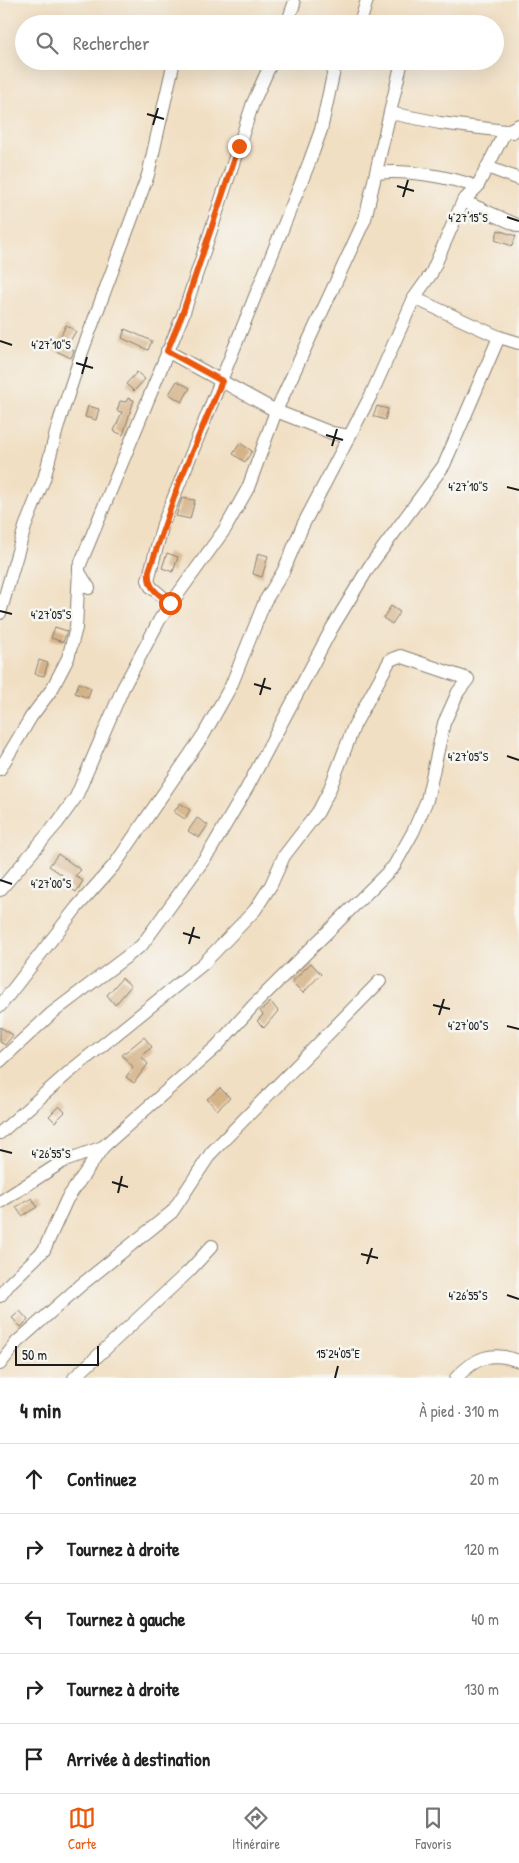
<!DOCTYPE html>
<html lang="fr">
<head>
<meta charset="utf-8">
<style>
	:root { --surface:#fff; --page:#f2f2f2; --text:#222; --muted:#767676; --line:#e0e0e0; --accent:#ea580c }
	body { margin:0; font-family:"Patrick Hand",sans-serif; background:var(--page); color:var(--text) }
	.scale { position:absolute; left:15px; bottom:12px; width:84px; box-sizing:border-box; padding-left:5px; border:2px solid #1c1c1c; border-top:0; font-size:14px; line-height:18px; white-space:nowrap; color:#1c1c1c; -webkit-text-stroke:4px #f6f6f2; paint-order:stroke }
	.stop { position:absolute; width:15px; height:15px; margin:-11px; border:4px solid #ea580c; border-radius:50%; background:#fff }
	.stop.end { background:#ea580c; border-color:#fff; box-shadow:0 1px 5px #0008 }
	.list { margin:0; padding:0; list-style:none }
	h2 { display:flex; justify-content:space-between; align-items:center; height:65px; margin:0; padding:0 20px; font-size:21px }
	h2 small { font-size:16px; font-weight:400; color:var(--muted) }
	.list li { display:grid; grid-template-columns:32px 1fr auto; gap:15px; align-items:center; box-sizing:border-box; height:70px; padding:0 20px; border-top:1px solid var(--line) }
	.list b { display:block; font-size:19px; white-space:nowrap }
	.list em { font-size:16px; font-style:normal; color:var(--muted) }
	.icon { flex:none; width:28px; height:28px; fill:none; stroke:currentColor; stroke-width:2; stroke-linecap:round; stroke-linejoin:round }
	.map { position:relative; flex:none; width:519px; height:1378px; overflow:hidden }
	.search { position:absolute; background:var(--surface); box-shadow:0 5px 20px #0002; left:15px; right:15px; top:15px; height:55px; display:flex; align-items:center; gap:12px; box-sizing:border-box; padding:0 18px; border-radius:28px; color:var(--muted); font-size:19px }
	.sheet { height:415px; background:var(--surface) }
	nav { display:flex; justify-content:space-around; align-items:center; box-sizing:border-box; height:70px; border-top:1px solid var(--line); background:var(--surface); font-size:14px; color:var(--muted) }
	nav a { display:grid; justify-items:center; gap:2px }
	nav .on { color:var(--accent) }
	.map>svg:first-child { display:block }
	.building { fill:#d5b389 }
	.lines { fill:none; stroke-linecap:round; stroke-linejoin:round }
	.street-casing { stroke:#867e70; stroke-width:14 }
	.street { stroke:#fff; stroke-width:12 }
	.route { stroke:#ea580c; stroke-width:6 }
	.ticks { fill:none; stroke:#1c1c1c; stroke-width:2 }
	.ticks-label { font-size:12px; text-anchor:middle; fill:#1c1c1c; stroke:#f6f6f2; stroke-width:5; stroke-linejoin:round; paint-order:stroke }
</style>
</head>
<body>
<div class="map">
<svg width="519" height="1378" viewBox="0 0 519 1378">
	<rect width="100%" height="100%" fill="#f6f6f2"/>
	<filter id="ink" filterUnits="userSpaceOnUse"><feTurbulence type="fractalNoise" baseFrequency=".02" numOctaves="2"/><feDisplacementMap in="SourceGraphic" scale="10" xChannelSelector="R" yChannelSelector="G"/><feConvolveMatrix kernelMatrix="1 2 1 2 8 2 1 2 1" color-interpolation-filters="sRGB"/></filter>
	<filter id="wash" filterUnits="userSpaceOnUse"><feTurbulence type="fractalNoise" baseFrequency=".0096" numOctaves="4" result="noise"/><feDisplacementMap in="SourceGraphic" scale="20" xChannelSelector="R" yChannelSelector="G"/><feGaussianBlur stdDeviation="1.12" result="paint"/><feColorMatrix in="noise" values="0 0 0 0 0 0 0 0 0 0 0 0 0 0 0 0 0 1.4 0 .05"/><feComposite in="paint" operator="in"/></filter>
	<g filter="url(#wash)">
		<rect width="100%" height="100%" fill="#f1dfc3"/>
		<g id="blocks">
			<g class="building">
				<path d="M498 230 516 236 512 246 495 240Z"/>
				<path d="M66 325 76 331 67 346 74 350 71 358 54 350Z"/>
				<path d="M125 329 152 341 148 350 122 338Z"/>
				<path d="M137 372 145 379 134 391 126 384Z"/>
				<path d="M177 381 190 388 182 402 169 394Z"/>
				<path d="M128 398 134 400 123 435 114 431 122 412 117 411 120 401 126 402Z"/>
				<path d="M88 406 99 409 96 420 85 417Z"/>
				<path d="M377 406 388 409 385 420 373 416Z"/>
				<path d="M240 443 252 451 245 462 233 454Z"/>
				<path d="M182 498 195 500 190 519 176 516Z"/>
				<path d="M167 553 178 557 173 572 162 568Z"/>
				<path d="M258 553 268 556 262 577 253 574Z"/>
				<path d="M391 606 400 612 392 624 383 618Z"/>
				<path d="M55 627 67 631 63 642 51 638Z"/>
				<path d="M39 660 48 663 44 676 35 674Z"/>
				<path d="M79 683 91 688 88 698 75 693Z"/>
				<path d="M180 803 190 810 185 819 174 812Z"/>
				<path d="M197 818 208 825 199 838 188 831Z"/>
				<path d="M58 854 81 870 75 876 83 881 76 892 67 886 71 881 49 866Z"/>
				<path d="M311 963 321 974 303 993 292 982Z"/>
				<path d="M122 978 131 986 115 1005 107 995Z"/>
				<path d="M271 1002 278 1011 264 1028 257 1021 263 1015 260 1011Z"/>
				<path d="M0 1027 13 1035 5 1045 0 1042Z"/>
				<path d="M144 1037 152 1047 141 1056 148 1064 134 1083 126 1077 133 1067 122 1055Z"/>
				<path d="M220 1088 230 1098 217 1110 207 1099Z"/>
				<path d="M59 1106 65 1112 55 1122 49 1116Z"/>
				<path d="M32 1198 37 1207 22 1216 16 1207Z"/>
				<path d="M20 1311 28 1320 21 1327 12 1318Z"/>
			</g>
		</g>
	</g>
	<g filter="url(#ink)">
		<use href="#blocks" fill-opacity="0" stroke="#867e70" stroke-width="1"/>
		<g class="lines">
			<g class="street-casing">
				<g id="street">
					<path d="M287 24 294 4"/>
					<path d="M357 24 361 20 367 0"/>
					<path d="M390 113 440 123 513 132"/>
					<path d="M487 167 519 179"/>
					<path d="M377 173C405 169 451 177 477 187"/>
					<path d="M463 201 519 226"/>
					<path d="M414 298 499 337 519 343"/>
					<path d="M167 351 276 411 332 433 349 436"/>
					<path d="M89 588 79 572V567L183 315 253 103 272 61"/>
					<path d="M170 603 151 587 148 580 163 524 309 163 321 130 336 61"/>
					<path d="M0 613 25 527 44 479 58 425 82 352 148 175 174 61"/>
					<path d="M0 769 31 717 52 689 68 658 76 628 79 570"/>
					<path d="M0 890 58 822 76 797 123 688 160 619 225 529 248 488 276 411 365 219 402 61"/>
					<path d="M0 1006 77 907 116 863 204 734 231 686 265 601 283 572 303 525 372 393 414 298 431 274 463 201 477 187 505 132 519 125"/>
					<path d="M0 1061 52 1013 142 945 210 851 247 788 332 628 369 567 444 465 499 337"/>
					<path d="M0 1133 68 1073 203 964 255 910 271 885 284 856 318 812 329 791 354 726 390 660 400 656 468 679 458 692 444 723 427 800 413 832 394 866 253 1006 216 1047 103 1147 62 1162 0 1202"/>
					<path d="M0 1296 10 1283 44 1250 67 1199 103 1147"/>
					<path d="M0 1364 17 1342 81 1285 172 1212 211 1153 380 981"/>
					<path d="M74 1378 189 1271 212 1246"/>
					<path d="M456 1378C476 1357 491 1351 519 1361"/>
				</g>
			</g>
			<use href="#street" class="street"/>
		</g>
	</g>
	<g class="lines" filter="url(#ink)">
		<path class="route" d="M170 603C158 594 147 588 149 571L179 483 222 381 167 351 182 315 239 146"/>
	</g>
	<path class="ticks" d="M147 114 164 119M153 125 158 108M397 186 414 191M403 197 408 180M507 217 519 221M0 341 12 345M76 363 93 368M82 374 87 357M326 435 343 440M332 446 337 429M507 487 519 490M0 611 12 614M254 684 271 689M260 695 265 678M507 756 519 760M0 880 12 884M183 933 200 938M189 944 194 927M433 1005 450 1009M439 1015 444 999M507 1026 519 1029M0 1150 12 1153M112 1182 128 1187M118 1193 122 1176M361 1254 378 1258M367 1264 372 1248M507 1295 519 1299M335 1378 338 1366"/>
	<g class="ticks-label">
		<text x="468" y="222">4°27'15"S</text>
		<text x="51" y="349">4°27'10"S</text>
		<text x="468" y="491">4°27'10"S</text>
		<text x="51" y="619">4°27'05"S</text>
		<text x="468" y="761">4°27'05"S</text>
		<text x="51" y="888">4°27'00"S</text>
		<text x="468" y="1030">4°27'00"S</text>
		<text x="51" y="1158">4°26'55"S</text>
		<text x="468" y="1300">4°26'55"S</text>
		<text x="338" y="1358">15°24'05"E</text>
	</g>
</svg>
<div class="scale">50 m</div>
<div class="stop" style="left:170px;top:603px"></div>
<div class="stop end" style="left:239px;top:146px"></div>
<div class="search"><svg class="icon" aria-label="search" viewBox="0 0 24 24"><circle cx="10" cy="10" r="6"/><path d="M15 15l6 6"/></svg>Rechercher</div>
</div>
<section class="sheet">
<h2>4 min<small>À pied · 310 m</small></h2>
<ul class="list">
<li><svg class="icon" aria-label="ahead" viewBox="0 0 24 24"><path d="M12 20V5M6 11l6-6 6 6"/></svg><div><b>Continuez</b></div><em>20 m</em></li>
<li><svg class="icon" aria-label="right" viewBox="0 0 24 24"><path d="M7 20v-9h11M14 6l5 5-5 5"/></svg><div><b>Tournez à droite</b></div><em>120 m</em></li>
<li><svg class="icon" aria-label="left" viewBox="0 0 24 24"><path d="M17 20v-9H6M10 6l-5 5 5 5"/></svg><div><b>Tournez à gauche</b></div><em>40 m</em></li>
<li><svg class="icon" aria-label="right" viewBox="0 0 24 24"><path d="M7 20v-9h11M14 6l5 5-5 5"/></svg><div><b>Tournez à droite</b></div><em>130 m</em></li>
<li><svg class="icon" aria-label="arrive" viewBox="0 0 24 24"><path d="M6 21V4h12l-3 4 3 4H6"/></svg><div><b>Arrivée à destination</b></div></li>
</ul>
</section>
<nav>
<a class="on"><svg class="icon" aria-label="map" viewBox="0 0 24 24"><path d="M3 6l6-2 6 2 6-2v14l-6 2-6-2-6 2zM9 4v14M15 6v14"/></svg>Carte</a>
<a><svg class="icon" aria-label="directions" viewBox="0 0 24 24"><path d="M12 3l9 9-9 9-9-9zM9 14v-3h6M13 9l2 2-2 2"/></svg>Itinéraire</a>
<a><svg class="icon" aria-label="saved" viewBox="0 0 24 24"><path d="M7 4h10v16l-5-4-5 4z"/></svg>Favoris</a>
</nav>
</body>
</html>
